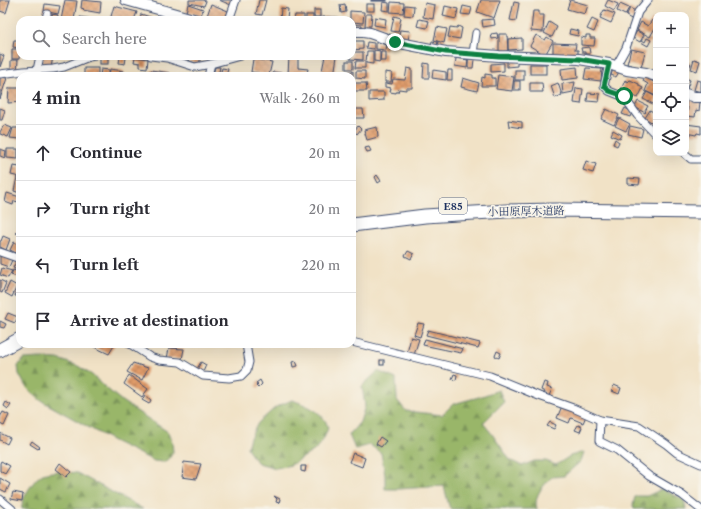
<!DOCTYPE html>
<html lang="en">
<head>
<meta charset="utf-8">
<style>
	:root { --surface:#fff; --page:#f7f7f7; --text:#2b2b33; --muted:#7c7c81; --line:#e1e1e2 }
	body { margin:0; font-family:"Libre Caslon Text","Noto Serif JP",serif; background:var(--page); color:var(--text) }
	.controls { position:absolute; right:12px; top:12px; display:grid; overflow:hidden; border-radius:8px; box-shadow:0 4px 16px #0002 }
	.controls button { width:36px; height:36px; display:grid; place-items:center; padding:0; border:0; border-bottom:1px solid var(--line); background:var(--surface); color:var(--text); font:20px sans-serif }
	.stop { position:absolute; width:12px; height:12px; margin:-9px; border:3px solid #0b8043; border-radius:50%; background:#fff }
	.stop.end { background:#0b8043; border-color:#fff; box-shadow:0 1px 4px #0008 }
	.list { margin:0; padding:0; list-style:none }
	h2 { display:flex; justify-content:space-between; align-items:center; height:52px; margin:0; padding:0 16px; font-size:17px }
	h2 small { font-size:13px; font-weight:400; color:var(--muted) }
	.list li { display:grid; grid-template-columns:26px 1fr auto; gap:12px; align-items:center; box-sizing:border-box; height:56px; padding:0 16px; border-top:1px solid var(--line) }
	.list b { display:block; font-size:15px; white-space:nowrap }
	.list em { font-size:13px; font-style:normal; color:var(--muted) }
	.icon { flex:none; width:22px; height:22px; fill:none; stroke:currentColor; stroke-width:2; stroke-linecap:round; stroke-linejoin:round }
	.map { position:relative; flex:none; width:701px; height:509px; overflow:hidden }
	.search { position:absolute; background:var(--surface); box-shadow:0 4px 16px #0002; left:16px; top:16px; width:340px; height:44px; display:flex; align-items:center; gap:10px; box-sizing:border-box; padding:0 14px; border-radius:12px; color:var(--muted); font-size:15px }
	.panel { position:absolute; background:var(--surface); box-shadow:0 4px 16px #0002; left:16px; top:72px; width:340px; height:276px; border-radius:12px }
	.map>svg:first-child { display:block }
	.forest { fill:url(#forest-firs); stroke:#5a7264 }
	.building { fill:url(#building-cross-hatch) }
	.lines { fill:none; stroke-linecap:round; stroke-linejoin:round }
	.street-casing { stroke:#3b4a6e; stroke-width:9 }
	.secondary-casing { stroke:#3b4a6e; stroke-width:12 }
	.highway-casing { stroke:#3b4a6e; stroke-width:15 }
	.street { stroke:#fff; stroke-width:7 }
	.secondary { stroke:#fff; stroke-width:10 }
	.highway { stroke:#fff; stroke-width:13 }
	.route { stroke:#0b8043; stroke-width:5 }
	.labels { text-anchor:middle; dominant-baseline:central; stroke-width:3.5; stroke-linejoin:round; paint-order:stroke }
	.shield { fill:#f7f3e8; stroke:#5d6a87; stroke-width:1 }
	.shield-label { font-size:10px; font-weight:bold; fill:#1b2f5e }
	.street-label { font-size:11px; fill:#1b2f5e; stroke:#f7f3e8 }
</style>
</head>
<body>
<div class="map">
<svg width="701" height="509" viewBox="0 0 701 509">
	<defs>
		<pattern id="forest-firs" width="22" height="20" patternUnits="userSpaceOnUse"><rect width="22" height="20" fill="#99b669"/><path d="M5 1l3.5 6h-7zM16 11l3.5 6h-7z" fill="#7c945a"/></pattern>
		<pattern id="building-cross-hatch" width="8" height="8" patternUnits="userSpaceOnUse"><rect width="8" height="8" fill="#e09b69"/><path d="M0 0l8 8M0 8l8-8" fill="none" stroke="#b57f5a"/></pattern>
	</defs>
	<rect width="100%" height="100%" fill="#f7f3e8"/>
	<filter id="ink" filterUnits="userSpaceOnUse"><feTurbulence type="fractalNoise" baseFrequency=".025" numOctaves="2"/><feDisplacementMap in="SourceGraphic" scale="8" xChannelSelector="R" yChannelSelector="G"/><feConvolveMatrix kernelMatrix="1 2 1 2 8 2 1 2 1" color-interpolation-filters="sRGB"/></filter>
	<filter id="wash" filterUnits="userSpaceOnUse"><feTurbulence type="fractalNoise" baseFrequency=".012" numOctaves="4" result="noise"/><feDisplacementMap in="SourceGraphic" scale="16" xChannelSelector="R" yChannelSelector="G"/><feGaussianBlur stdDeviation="0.9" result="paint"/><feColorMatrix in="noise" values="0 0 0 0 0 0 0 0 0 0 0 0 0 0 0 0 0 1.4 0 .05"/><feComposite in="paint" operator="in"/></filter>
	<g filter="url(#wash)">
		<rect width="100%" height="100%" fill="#f1e2c6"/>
		<g class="forest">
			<path d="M40 358 58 359 78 366 92 375 106 388 123 402 168 432 172 442 173 452 169 459 163 462 154 461 113 441 40 400 26 387 19 374 18 366 24 359Z"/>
			<path d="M378 371 396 379 397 400 406 411 442 415 453 404 479 397 499 390 504 402 483 423 492 434 510 460 522 466 534 461H546L556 465 570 456 584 452 581 461 564 476 552 477C543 486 533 496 537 509H451L449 506 444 486 399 489H385V475L381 453 370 445 355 449 349 435 360 422 365 406 362 386Z"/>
			<path d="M292 400C303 404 317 409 324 419 326 421 327 425 328 428L324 438 315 450 291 465 276 468 258 463 252 456 247 447 250 438 258 423 276 407Z"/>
			<path d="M60 471 77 473 143 509H22C20 500 35 477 43 474 48 472 55 472 60 471Z"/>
			<path d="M662 489 684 500 686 509H634L633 505 635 496H647Z"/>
		</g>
		<g id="blocks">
			<g class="building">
				<path d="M0 0H10L6 13 0 11Z"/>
				<path d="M65 0 77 1 74 20H61Z"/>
				<path d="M82 0 101 2 100 13 83 10 84 9 81 8Z"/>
				<path d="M189 0H202L206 1 204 6 189 3Z"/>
				<path d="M219 0H233L231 5Z"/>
				<path d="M259 0H266L262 15 256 14Z"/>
				<rect x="371" y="0" width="16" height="1"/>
				<path d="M481 0H500L494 18 477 12Z"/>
				<path d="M570 0 588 5 585 14 567 9Z"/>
				<path d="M608 0 618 4 614 11 605 6Z"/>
				<path d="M383 2 389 3V11L382 10Z"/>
				<path d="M391 2 404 3 403 13 390 12Z"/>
				<path d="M514 2 519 3 516 21 510 20Z"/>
				<path d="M425 3 435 5 433 19 423 17Z"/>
				<path d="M45 4 60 6 58 14 44 11Z"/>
				<path d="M188 4 203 9 201 16 186 12Z"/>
				<path d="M211 4 228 11 225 20H221L207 16Z"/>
				<path d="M345 4 346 12 341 13 340 5Z"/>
				<rect x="366" y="4" width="8" height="7"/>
				<path d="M620 4 629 8 625 15 617 11Z"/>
				<path d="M405 5 414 6 413 16 404 15Z"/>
				<path d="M114 6 137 12 134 20H110Z"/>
				<path d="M445 6 458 9 456 19 443 16Z"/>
				<path d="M463 6 472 8 470 15 461 14Z"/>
				<path d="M281 8 288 9 287 20H280Z"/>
				<path d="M630 8 637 12 633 20 626 16Z"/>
				<rect x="314" y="10" width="6" height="7"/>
				<path d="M604 10 615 14 611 23 600 18Z"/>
				<path d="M350 11 364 12 363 23 352 22V20H350Z"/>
				<path d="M533 11H539V15H544L543 32 531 31Z"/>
				<path d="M50 14 58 15 57 20H49Z"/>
				<path d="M141 14 153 18 152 20H140Z"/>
				<path d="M366 14H372L371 26H365Z"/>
				<path d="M295 15H304V19L294 20Z"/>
				<rect x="306" y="15" width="7" height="5"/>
				<path d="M394 16 401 18 398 32 391 31Z"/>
				<path d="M80 17 93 19V20H79Z"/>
				<rect x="323" y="17" width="14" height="3"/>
				<path d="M375 17 386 19 385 27 374 25Z"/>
				<path d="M419 19 429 21 427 28 417 26Z"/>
				<path d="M494 19 495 25 483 27 482 20Z"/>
				<path d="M592 19 598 22 594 32 587 29Z"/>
				<path d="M652 20 656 22V26L650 37 637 30 641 22 648 26Z"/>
				<path d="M549 22 557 27 552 37 544 33Z"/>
				<path d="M352 24 362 25V29H352Z"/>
				<path d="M458 26 462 28 460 39 448 37 450 27 457 28Z"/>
				<path d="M437 27 447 29 444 43 434 40Z"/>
				<path d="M570 29 579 31 578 36 569 34Z"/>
				<path d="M400 30 410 31 408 40 398 39Z"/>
				<path d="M637 31 644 35 640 42 633 38Z"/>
				<path d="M497 33 498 38 492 39 491 34Z"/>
				<path d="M499 34H507L508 51 499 52Z"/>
				<path d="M536 35 545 40 547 37 553 41 545 55 530 46Z"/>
				<path d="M586 35H590V38H595L594 46 581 45V37L586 38Z"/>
				<path d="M522 38V49L508 50V39Z"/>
				<path d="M647 38 651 40 648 46 641 42 642 40 645 42Z"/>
				<path d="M14 40H20V48L13 47Z"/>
				<path d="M352 41H363V49L352 50Z"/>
				<path d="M432 41 438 42 437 46 431 45Z"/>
				<path d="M367 42 374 43V49L366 48Z"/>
				<path d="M376 42 387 45 386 50 376 49Z"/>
				<path d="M553 43 576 44 575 50H578V57L553 55Z"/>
				<path d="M589 47 590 54H585V52H582L581 48Z"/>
				<path d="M12 49H20L19 59H12Z"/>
				<path d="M631 49 645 52 641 68 627 64Z"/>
				<path d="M374 50 380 51V62L374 61Z"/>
				<path d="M367 51H373V64L366 63Z"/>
				<path d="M352 52H363V60L350 59V56H352Z"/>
				<path d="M381 52H386V61H380Z"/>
				<path d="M0 54 4 56 0 67Z"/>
				<path d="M43 56H53L51 68 41 66Z"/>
				<path d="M179 56H186L185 60 178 58Z"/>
				<path d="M187 56 201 57 199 64 189 61 190 57Z"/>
				<path d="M289 56H298V68L308 69 307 73H303V75L288 74Z"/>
				<path d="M325 56H337L334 76H321Z"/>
				<path d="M120 57 126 58 125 64 119 63Z"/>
				<path d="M135 57 148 59 147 68 140 67V63L134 62Z"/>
				<rect x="100" y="58" width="8" height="6"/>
				<path d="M456 58 468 60 467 68 455 66Z"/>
				<path d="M253 59 272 62 269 75 251 72Z"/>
				<path d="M468 59H474L473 68H468Z"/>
				<path d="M694 59 700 61 697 71 691 69Z"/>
				<path d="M11 60H18L17 71H11Z"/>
				<path d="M507 60H517V66L507 67Z"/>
				<rect x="346" y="61" width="7" height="8"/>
				<path d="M356 61H365V68H355Z"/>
				<path d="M686 61 691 64 689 67 686 66Z"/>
				<path d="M424 63 429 64V78H423Z"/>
				<path d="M504 63V71L491 72V64Z"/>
				<rect x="530" y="64" width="16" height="10"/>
				<path d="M215 67H220L218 76 213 75Z"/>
				<path d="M577 67 578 78 562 80 561 69Z"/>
				<rect x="84" y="68" width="14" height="8"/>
				<path d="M222 68 228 69 226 76H220Z"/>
				<path d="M407 68 412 69V88H406V90L399 89 398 92H396V93L390 92 391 88 385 87V83L392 84 393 79 405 80Z"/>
				<path d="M586 68 602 69 601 81 584 79Z"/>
				<path d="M101 69 109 70V76H100Z"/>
				<path d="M110 69 124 71 123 76H109Z"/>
				<path d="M613 69 619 72 616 77 611 75Z"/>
				<path d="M151 70 170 73V76H150Z"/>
				<path d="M433 70 446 72V80L432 78Z"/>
				<path d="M448 70H452V80H447Z"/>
				<rect x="515" y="70" width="9" height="10"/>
				<path d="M353 71V78H352V76H347L346 72Z"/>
				<path d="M356 71H365V79L356 78Z"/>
				<path d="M273 72 282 73V76H272Z"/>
				<path d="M385 72 392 73 391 82H385Z"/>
				<path d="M485 74 492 75V78H495V86H481L482 77 485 78Z"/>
				<path d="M647 74 652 77 650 80 656 83V96L645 91 648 84 643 81Z"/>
				<path d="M498 75 514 77 512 91 496 89Z"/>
				<path d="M0 77 7 78 0 99Z"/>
				<path d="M463 78 479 83 477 91 461 87Z"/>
				<path d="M686 78 690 80 686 91Z"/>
				<path d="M625 80 628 82 630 80 639 84V86L643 88 638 98 621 90Z"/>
				<path d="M697 80 701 81V92L694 90Z"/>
				<rect x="514" y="81" width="6" height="9"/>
				<path d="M575 82 573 92 563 94 562 84Z"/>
				<path d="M352 83H366L367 91H352Z"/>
				<path d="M530 83H542L543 92H530Z"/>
				<path d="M558 83 562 95 555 98 551 86Z"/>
				<path d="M9 88H20V102L8 103Z"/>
				<path d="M576 88 583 89 581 104 574 103Z"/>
				<path d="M369 92H384V100L369 101Z"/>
				<path d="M647 92 656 97 655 105 643 99Z"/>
				<path d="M588 93 600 94 599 102 587 101Z"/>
				<path d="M687 100 700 102 699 111 696 110 695 117 687 116 688 107 686 106Z"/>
				<path d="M638 101 648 106 645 111 646 112 645 113 635 107Z"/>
				<path d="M0 108 5 110 2 120H0Z"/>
				<path d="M625 108 632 112 630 117 622 114Z"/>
				<path d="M352 109H363L364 118H352Z"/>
				<path d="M606 109 619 115 614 125 601 119Z"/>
				<path d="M650 110 656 114V125L645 118Z"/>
				<path d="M619 118 630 124 626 131 615 126Z"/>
				<path d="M508 120 522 122V128L509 126Z"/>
				<path d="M686 124 701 126V134L697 133 696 135 686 133Z"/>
				<path d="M4 125 12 128 8 137 0 134V132Z"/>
				<path d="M358 126 361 129 357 134 354 131Z"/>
				<path d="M630 126 643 129 641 137 628 134Z"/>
				<path d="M377 127 378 137 367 140 364 130Z"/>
				<path d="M13 128H20L19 139 10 138Z"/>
				<path d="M613 130 622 135 620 139 611 135Z"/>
				<path d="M615 139 619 142 617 146 613 144Z"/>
				<path d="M369 147 371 151 367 152 365 148Z"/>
				<path d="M0 149 6 151 5 158 0 156Z"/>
				<path d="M7 149H18V159L7 158Z"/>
				<path d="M586 161 596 164 593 173 583 170Z"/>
				<path d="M13 166 20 167V177L11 175Z"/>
				<path d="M377 175 381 181 378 183 375 177Z"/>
				<path d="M17 177 20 178V193L14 191Z"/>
				<path d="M628 178 640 179 639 185 628 184Z"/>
				<path d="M7 193 20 197 19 202 14 201 13 205 5 202Z"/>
				<path d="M19 228H20V235L16 233Z"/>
				<path d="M3 236 10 239 6 250 0 247V241H1Z"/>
				<path d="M14 242 20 245V255L10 250Z"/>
				<path d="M408 251 414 254 411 259 405 256Z"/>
				<path d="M0 255 12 260 9 267 0 264Z"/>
				<path d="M17 260 20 261V271L13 268Z"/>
				<path d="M2 268 12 271 8 278 0 275Z"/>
				<path d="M13 270 20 272V278L11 275Z"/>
				<path d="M0 280 6 283 2 293 0 292Z"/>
				<path d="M10 282 17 286 12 297 5 293Z"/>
				<path d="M20 284V296H15Z"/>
				<path d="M8 313 18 317 15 323 5 319Z"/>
				<path d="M0 321 6 324 4 328 0 327Z"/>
				<path d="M418 323 424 324 420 337 414 335Z"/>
				<path d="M428 330 480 343 478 348 426 335Z"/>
				<path d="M411 337 419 339 414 355 407 353Z"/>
				<path d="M425 339 463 349 461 353 423 345Z"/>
				<path d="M95 344H115L109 354 94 347Z"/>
				<path d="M169 348 184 349 182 359H167Z"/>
				<path d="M497 351 501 353 499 358 495 356Z"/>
				<rect x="380" y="360" width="4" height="5"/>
				<path d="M296 361 298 366 293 367 292 362Z"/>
				<path d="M201 362 206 365 203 372 197 369Z"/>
				<path d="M133 363 148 368 142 380 127 372Z"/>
				<path d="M454 374 457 375 456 380 452 379Z"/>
				<path d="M129 375 148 389 142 397 124 384Z"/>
				<path d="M260 380 262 384 258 388 256 386 258 384 256 383Z"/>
				<path d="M544 382 548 383 547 387 552 389 549 396 544 394 545 392 541 390Z"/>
				<path d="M614 385 621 388 619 394 612 391Z"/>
				<path d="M145 395 151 400 149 404 142 400Z"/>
				<path d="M6 402 11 405 8 409 4 406Z"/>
				<path d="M562 406 586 416 583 423 571 418 569 423 557 418Z"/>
				<path d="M3 412 9 415 4 426 0 424V417Z"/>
				<path d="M550 422 556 425 554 429 547 426Z"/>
				<path d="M578 425 582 427 580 432 575 430Z"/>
				<path d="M0 433 10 438 7 444 0 440Z"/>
				<path d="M380 437 386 441 381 447 376 444Z"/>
				<path d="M32 441 40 447 38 449 30 444Z"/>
				<path d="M353 453 365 458 362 467 349 462Z"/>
				<path d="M1 461 10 466 5 474 0 471V463Z"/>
				<path d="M184 462 201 464 196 479 182 477Z"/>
				<path d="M60 463 71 472 66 477 56 469Z"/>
				<path d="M301 466H306L305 472 301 471Z"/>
				<path d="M0 478 10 484 6 492 0 489Z"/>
				<path d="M13 492 23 494 22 501 11 499Z"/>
				<path d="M274 496 280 499 279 503 276 502 277 499Z"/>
			</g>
		</g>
	</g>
	<g filter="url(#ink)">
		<use href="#blocks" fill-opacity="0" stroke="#3b4a6e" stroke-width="1"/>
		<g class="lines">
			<g class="street-casing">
				<g id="street">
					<path d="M46 20 47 14"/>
					<path d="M229 20 236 0"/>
					<path d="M473 53 476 33"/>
					<path d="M151 56 167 58 195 67 211 64 240 56"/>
					<path d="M609 64 604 86 609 91 624 97 637 115 656 135"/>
					<path d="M616 66 626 48 638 12 648 0"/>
					<path d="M37 70 40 56"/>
					<path d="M0 74 24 71 53 69 64 67 89 57 95 56"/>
					<path d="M208 76 211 64"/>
					<path d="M684 153 691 159H701"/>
					<path d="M0 252 20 259"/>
					<path d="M352 342 453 367 490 376 539 396 573 408 600 420 639 426 666 444 677 453 701 464"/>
					<path d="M130 344 150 357 159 360 180 362 203 376 229 378 241 376 247 370 249 362 246 344"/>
					<path d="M600 420 599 441 617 450 649 476 682 495 700 509"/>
					<path d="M0 499 12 509"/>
				</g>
			</g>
			<g class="secondary-casing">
				<g id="secondary">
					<path d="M126 0 197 20"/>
					<path d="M352 32H363L370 33 395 42 410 45 446 52 499 56 579 59 609 64 627 70 646 73 656 76"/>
					<path d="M686 94 694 97H701"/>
				</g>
			</g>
			<g class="highway-casing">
				<g id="highway">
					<path d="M352 225 425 216 507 211 555 210 701 212"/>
					<path d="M0 350 20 339"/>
				</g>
			</g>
			<use href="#street" class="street"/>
			<use href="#secondary" class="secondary"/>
			<use href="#highway" class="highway"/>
		</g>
	</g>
	<g class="lines" filter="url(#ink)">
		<path class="route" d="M395 42 446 52 499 56 579 59 609 64 604 86 609 91 624 96"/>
	</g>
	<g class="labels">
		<rect class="shield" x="439" y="198" width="28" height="16" rx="3"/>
		<g class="shield-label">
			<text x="453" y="206">E85</text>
		</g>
		<g class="street-label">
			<text transform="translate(526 211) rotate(-1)">小田原厚木道路</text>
		</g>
	</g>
</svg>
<div class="controls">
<button>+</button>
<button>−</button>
<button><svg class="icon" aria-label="locate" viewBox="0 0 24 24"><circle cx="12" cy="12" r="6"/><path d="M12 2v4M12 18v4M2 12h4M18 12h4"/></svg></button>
<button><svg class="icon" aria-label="layers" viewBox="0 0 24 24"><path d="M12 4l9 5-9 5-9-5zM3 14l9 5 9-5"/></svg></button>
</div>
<div class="stop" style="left:624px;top:96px"></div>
<div class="stop end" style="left:395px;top:42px"></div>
<div class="search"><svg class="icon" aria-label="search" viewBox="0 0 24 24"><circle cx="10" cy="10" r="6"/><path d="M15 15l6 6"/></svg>Search here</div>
<section class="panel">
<h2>4 min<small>Walk · 260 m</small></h2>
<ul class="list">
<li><svg class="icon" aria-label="ahead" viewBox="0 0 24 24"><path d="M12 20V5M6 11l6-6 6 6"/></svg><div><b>Continue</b></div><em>20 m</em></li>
<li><svg class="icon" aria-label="right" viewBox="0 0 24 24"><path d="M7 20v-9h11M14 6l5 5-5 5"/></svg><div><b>Turn right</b></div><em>20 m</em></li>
<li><svg class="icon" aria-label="left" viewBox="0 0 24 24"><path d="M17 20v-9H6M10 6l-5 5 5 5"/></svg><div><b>Turn left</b></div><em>220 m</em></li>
<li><svg class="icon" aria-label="arrive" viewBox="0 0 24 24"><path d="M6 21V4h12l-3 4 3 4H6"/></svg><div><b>Arrive at destination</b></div></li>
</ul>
</section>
</div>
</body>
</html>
